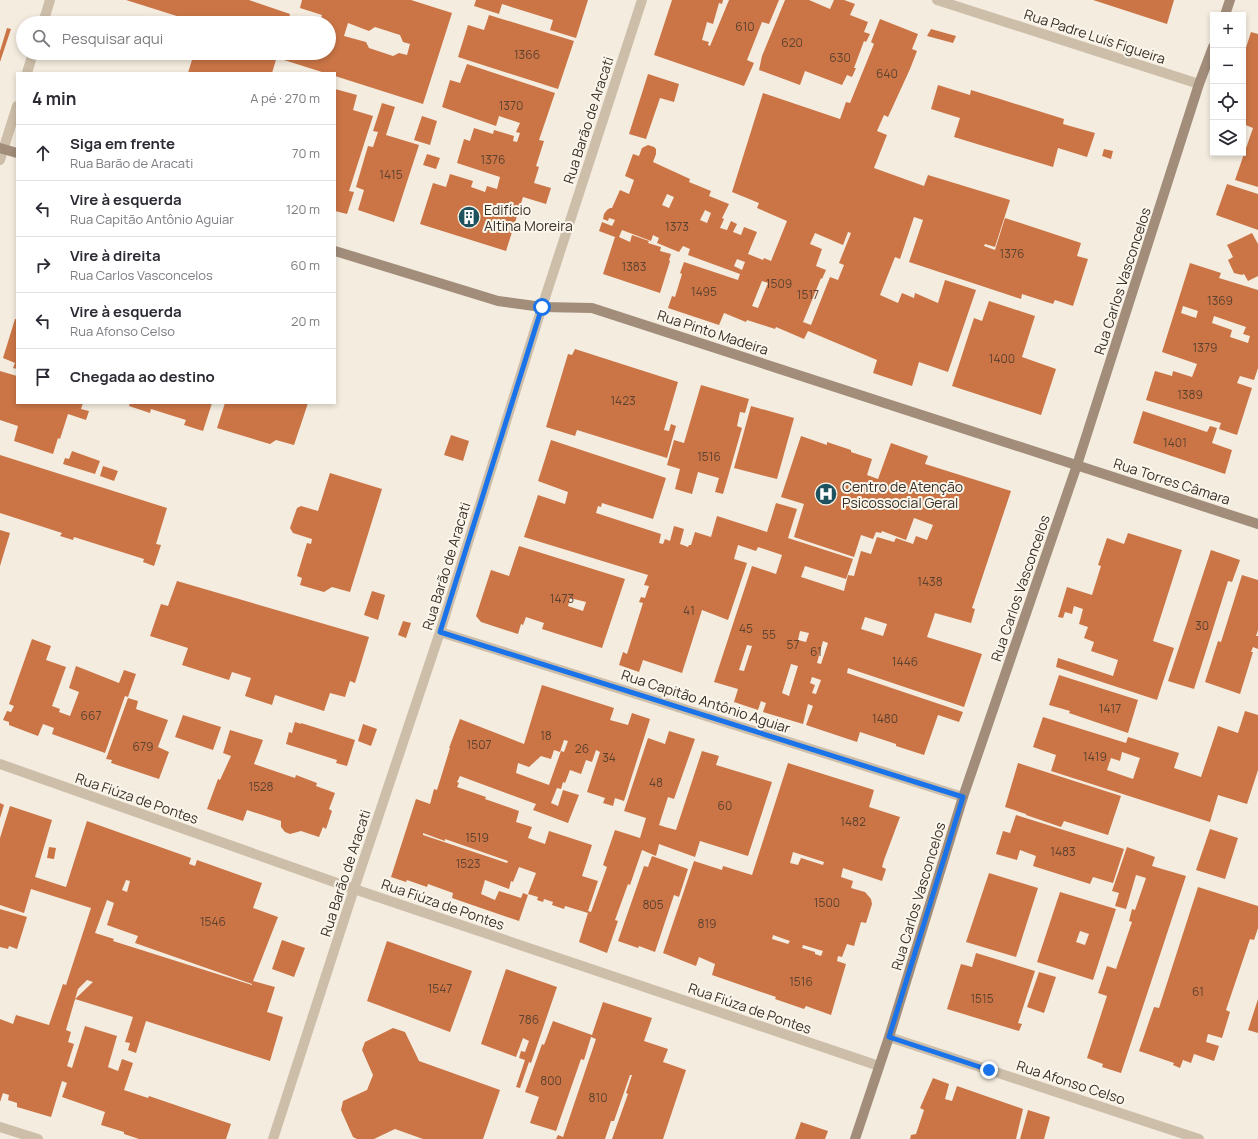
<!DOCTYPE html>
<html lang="pt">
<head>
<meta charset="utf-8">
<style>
	:root { --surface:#fff; --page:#f7f7f7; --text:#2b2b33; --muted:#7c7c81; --line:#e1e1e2 }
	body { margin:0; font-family:Manrope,sans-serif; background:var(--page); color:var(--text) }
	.controls { position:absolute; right:12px; top:12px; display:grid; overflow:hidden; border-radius:0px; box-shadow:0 2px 6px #0003 }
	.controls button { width:36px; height:36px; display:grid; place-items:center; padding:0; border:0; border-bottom:1px solid var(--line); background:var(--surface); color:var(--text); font:20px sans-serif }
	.stop { position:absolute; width:12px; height:12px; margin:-9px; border:3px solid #1a73e8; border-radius:50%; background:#fff }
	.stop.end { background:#1a73e8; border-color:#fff; box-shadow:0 1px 4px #0008 }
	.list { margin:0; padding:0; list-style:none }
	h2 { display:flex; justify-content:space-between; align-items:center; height:52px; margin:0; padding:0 16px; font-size:17px }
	h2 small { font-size:13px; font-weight:400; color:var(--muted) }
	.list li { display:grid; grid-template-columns:26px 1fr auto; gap:12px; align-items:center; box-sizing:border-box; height:56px; padding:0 16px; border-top:1px solid var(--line) }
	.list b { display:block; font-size:15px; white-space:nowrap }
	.list p { margin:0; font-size:13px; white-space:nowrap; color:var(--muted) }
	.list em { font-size:13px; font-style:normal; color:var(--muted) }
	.icon { flex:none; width:22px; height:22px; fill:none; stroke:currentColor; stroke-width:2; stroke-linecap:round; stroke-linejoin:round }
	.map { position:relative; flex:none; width:1258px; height:1139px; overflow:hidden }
	.search { position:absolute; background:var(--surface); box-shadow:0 2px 6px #0003; left:16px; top:16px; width:320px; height:44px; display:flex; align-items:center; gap:10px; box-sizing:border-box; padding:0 14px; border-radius:22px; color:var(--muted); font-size:15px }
	.panel { position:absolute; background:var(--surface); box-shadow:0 2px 6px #0003; left:16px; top:72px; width:320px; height:332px; border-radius:0px }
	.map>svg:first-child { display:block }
	.building { fill:#cb7546; fill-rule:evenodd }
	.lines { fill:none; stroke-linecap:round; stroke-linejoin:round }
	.minor { stroke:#cdbea9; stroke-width:10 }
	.tertiary { stroke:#cdbea9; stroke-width:10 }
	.secondary { stroke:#a18d7a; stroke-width:10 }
	.route { stroke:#1a73e8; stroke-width:5 }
	.labels { text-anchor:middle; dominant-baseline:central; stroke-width:4; stroke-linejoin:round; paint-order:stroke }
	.number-label { font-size:12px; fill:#5e4230 }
	.street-label { font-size:14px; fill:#3a3129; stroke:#fbf6eb }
	.poi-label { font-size:14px; fill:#3a3129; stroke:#fbf6eb; text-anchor:start }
</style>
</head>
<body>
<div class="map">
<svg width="1258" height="1139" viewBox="0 0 1258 1139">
	<rect width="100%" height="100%" fill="#f4ecdf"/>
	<g class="building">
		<path d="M126 0H249L290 14 288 23H199Z"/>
		<path d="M302 0H411L452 13 423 104 335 76V73H325L284 60 286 53H329V23H320L322 15 300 8ZM348 23 369 31 375 27 400 35 403 42 410 44 407 55 399 53 393 56 369 48 366 42 344 36Z"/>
		<path d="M476 0H588L576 38 550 30 553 20 502 4 499 14 474 6Z"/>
		<path d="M672 0H723L722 4 719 3 713 24 707 22 702 40 709 42 708 45 710 46 729 0H779L769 24 762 22 747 60 754 63 744 86 654 55Z"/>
		<path d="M785 0H809L830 9 834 0H844L855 4 850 15 868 22 864 32 870 34 866 42 864 41 854 68H856L852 77 847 75 842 85 805 71 800 85 759 70 762 56Z"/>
		<path d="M1093 0H1174L1167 24Z"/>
		<path d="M489 15 574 41 558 89 458 57 468 25 484 30Z"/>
		<path d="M880 19 918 34 912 49 917 51 910 69 888 117 884 115 877 131 887 135 874 168 924 186 928 175 1010 200 995 247 985 244 984 246 995 250 1005 218 1081 243 1077 256 1088 259 1073 306 1055 300 1053 304 1022 294 1021 299 909 262 923 220 914 217 900 259 895 257 880 295 898 303 902 293 914 298 915 293 938 303 945 280 976 290 948 372 919 362 912 386 873 373 877 360 808 331 804 339 776 327 775 329 747 320 746 322 724 313 719 325 668 308 672 296 675 297 682 274 680 273 684 262 738 280 740 274 688 255 690 249 683 246 679 252 657 243 659 238 653 235 651 241 622 230 619 237 630 242 632 235 649 241 648 243 661 247 660 251 671 254 669 260 670 261 660 293 603 274 615 237 599 231 602 222 612 226 615 220 609 218 608 221 603 219 604 214 607 210 610 208H612L620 190 629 194 634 180 625 176 633 154 639 156 642 148 648 145 654 147 656 149V154L653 162 690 179 689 182 711 191 709 196 729 204 722 218 724 219 720 228 727 230 731 221 737 224 733 232 741 235 744 227 757 232 748 254 763 260 764 258 771 261 787 221 757 208 759 203 732 192 763 93 840 119 846 102 850 103 874 44 871 42ZM667 194 674 197 669 208 662 205ZM705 210 711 213 707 223 700 220ZM848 232 851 233 839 263 844 265 838 280 830 277 811 325 803 322 821 278 822 279 826 270 816 266 822 249 810 244 815 233 843 245ZM737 259 745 262 742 270 734 266ZM762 281 768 283 758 308 752 306Z"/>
		<path d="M7 28 11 29 0 62V51Z"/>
		<path d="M931 29 956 36 953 43 927 36Z"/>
		<path d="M1251 32 1258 34V187L1235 180 1253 128 1243 124V57Z"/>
		<path d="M194 53H278L272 73H188Z"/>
		<path d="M467 64 555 93 539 140 544 141 536 166 539 167 534 183 551 188 546 204 523 197 506 251 420 224 433 183 446 187 450 174 473 181 471 187 485 192 487 186 497 189 500 177 457 163 464 139 470 141 474 128 493 134 494 130 514 136 513 141 517 142 520 133 516 132 520 123 499 116 496 126 442 107 450 80 460 83Z"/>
		<path d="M648 74 679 84 674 102 660 98 646 139 629 134Z"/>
		<path d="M938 85 970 95 971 90 1000 99 1064 119 1063 124 1095 133 1087 157 1058 148 1053 167 954 137 960 118 931 109Z"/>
		<path d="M335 89 357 95 353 110 373 116 349 191 354 192 347 214 335 211Z"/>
		<path d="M382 103 395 107 386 135 419 145 394 222 358 210 364 190 356 187 368 146 373 147 378 132 373 131Z"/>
		<path d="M422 116 437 121 430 145 414 140Z"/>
		<path d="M1104 149 1113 151 1111 159 1102 156Z"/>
		<path d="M427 154 440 158 436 169 423 165Z"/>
		<path d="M1227 184 1258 194V230L1216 215Z"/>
		<path d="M1252 233 1258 244V276L1248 281 1244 274 1242 275 1234 273 1228 260 1233 257 1227 245Z"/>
		<path d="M1190 263 1221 273 1219 278 1258 290V368L1254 380 1240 376 1237 383 1252 388 1237 435 1219 429 1221 423 1146 400 1155 371 1172 376 1173 371 1192 377 1197 364 1162 352ZM1183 306 1198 311 1196 318 1181 313ZM1214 316 1246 327 1243 334 1250 336 1248 343 1230 337 1232 330 1212 323Z"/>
		<path d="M989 301 1035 316 1022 357 1056 369 1041 415 952 386 974 318 982 321Z"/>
		<path d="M15 319H17V369L13 368 15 363 3 358Z"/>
		<path d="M575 349 678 382 664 430 669 431 671 424 676 426 667 458 577 430 575 436 546 427 568 354 572 355Z"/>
		<path d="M0 371 17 376V403H83L81 409 89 411 86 420 68 414 60 439 58 438 53 454 14 441 18 426 0 420Z"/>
		<path d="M701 385 749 399 745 413 740 412 737 426 742 428 723 494 715 492 719 478 698 472 692 494 675 489 680 469 667 465 674 440 684 443Z"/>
		<path d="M130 403H212L203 431 184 425 186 420 151 409 150 413 129 406Z"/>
		<path d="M225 403H308L294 445 276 440 270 444 217 428Z"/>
		<path d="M751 406 794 418 777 479 734 468Z"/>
		<path d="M1143 411 1207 432 1210 426 1217 428 1212 443 1232 450 1225 474 1133 443Z"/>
		<path d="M451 435 469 441 463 461 444 455Z"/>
		<path d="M801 436 827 445V442L851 450V452L872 459 867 475 878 479 891 443 928 456 925 464 1011 491 972 608 975 609 971 623 935 613 927 637 982 654 964 707 848 668 847 673 963 712 959 722 938 715 924 755 896 746V744L860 732 857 742 806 725 813 706 808 704 803 724 763 712 766 703 761 701 758 710 734 702 738 689 714 682 752 566 776 574 782 555 758 547 756 551 738 545 734 559 747 563 728 620 702 610 682 673 643 660 639 672 619 665 623 652 627 654 643 603 639 602 641 597 645 598 649 586 644 585 648 575 524 537 538 495 565 504 568 492 538 481 551 440 666 478 653 519 602 503 601 507 598 506 596 513 661 534 659 543 663 544 665 539 670 541 674 526 684 529 680 544 688 547 689 545H691L695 532 711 537 717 516 767 532 776 503 797 509 788 538 853 559 846 579 805 566 801 577 844 591 848 575 854 576 861 551 871 554 877 537 894 542 896 538 913 544 916 536 927 540 933 525 914 518 906 540 882 531 881 533 876 532 873 539 861 535 854 557 794 537 804 504 781 497ZM865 617 887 624 883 636 861 629ZM800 631 809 633 806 642 798 640ZM823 641 828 643 821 664 817 663ZM747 645 752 646 744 671 739 670ZM791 664 798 666 789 696 782 693ZM812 677 821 680 816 694 812 693 815 685 810 683Z"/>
		<path d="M72 451 100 461 95 474 63 464 65 458 69 459Z"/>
		<path d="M0 455 167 508 156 544 161 545 154 566 143 562 144 559 74 537 73 540 60 536 62 533 0 513Z"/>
		<path d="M103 466 118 471 114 481 100 476Z"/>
		<path d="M330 473 382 489 350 592 332 587 324 592 300 585 302 578 297 576 307 543 311 544 312 539 293 533 290 528 297 508 301 506 318 511Z"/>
		<path d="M0 530 10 533 0 566Z"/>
		<path d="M1128 533 1182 550 1153 641 1174 648 1157 700 1056 667 1058 658 1113 676 1118 660 1091 651 1094 642 1084 638 1088 627 1079 624 1083 609 1074 606 1072 614 1065 612 1063 618 1058 617 1067 587 1092 595 1101 566 1098 565 1107 538 1124 544Z"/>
		<path d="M519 546 625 579 602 648 542 629 544 623 526 617 523 625 521 624 518 634 481 622 476 616 491 570 509 576ZM570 598 586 602 583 611 568 606Z"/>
		<path d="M1211 550 1240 560 1232 582 1228 581 1194 689 1168 681Z"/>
		<path d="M1242 575 1258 580V630L1256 636H1258V649L1253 647 1251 652H1253L1240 694 1205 682 1218 641 1221 642Z"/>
		<path d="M177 581 369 637 355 683 350 681 345 697 330 693 324 711 275 695 272 705 245 696 251 678 232 672 229 680 182 665 188 648 150 636 161 604 168 606Z"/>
		<path d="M372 591 385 595 378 620 364 615Z"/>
		<path d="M403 621 411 623 406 638 398 635Z"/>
		<path d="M32 639 51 646 46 660 66 667 52 706 60 709 59 712 70 716 79 692 69 688 76 666 119 683 124 670 136 674 128 697 125 696 105 753 52 734 54 728 43 724 38 736 9 725V722L3 720 7 711 11 712 14 706 9 704Z"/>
		<path d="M1059 675 1138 700 1128 733 1069 713 1070 711 1049 705Z"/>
		<path d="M542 685 614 708 610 720 628 725 632 713 650 719 624 801 615 798 613 806 603 803 605 798 587 792 600 752 596 750 592 762 586 760 581 774 570 770 565 783 563 782 561 789 557 788 551 803 558 806 563 790 579 795 568 823 533 810 536 804 460 776 457 782 459 783 457 787 486 797 485 799 519 811 516 822 532 827 528 838 545 844 549 831 592 845 582 876 598 881 588 911 591 912 607 867 603 865 615 830 640 838 646 818 624 811 648 738 665 744 669 731 695 739 674 799 668 797 659 825 665 827 676 830 702 751 719 756 716 765 772 782 748 856 700 841 695 857 659 844 656 856 642 850 630 885 628 884 615 920 618 921 607 953 579 942 588 913 565 906 564 909 552 905 553 902 544 899 543 902 537 900 538 897 528 894 536 873 519 867 513 882 511 881 509 889 485 880 481 894 495 900 499 891 521 898 523 893 528 895 519 921 452 898 453 893 428 884 427 887 407 880 406 882 391 877 416 799 430 804 434 789 437 790 450 748H449L460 719 524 744ZM564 740 568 741 564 752 561 751 549 785 516 773 518 763 529 767 541 756 551 759 554 750 560 752ZM423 833 445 841V839L508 861 507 863 423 835Z"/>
		<path d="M128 698 138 701 136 709 168 720 158 747 169 752 159 779 111 763 112 760 106 759Z"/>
		<path d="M1245 711 1258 715V770L1247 804 1218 795 1210 822 1051 771 1056 755 1033 747 1043 717 1126 743 1128 737 1179 753 1174 768 1201 777 1218 726 1238 733ZM1122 752 1140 758 1133 779 1107 770 1111 758 1120 761Z"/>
		<path d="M183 715 221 727 213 750 175 737Z"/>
		<path d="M295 722 301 724V723L355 740 347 766 336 763 337 760 286 744 289 732 292 733Z"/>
		<path d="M363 724 377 729 371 746 358 741Z"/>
		<path d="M230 730 263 740 254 764 295 778 296 775 317 783 316 786 335 793 329 809 332 811 326 829 323 827 319 837 301 831 290 834 285 832 281 827V821L247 810 243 821 207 809 218 779 220 780 231 756 223 753Z"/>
		<path d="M788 763 874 790 869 807 900 817 884 860 882 867 886 869 882 881 843 868 841 877 853 881 851 888 865 892 871 899 872 904 866 923 861 922 854 946 847 944 842 957 838 956 837 961 846 964 831 1015 806 1006 804 1009 775 999 776 997 712 975 715 964 699 957 696 966 663 953 694 861 722 870 723 866 752 875ZM793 852 824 862 823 865 801 858 798 865 790 863ZM773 935 790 941 788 944 772 939ZM803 945 823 951 821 956 815 954V952L802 948Z"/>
		<path d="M1018 763 1121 796 1108 835 1064 821 1061 827 1026 815V814L1005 807Z"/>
		<path d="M0 803 4 805 0 818Z"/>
		<path d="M10 806 52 820 35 877 66 887 87 821 191 858 189 864 195 866 197 860 262 883 253 908 278 917 253 981 275 987 267 1012 283 1017 270 1061 146 1021 136 1053 128 1050 130 1043 125 1042 133 1017 75 999 93 982 87 980 78 989 66 1030 71 1032 68 1042 74 1044 67 1066 72 1068 85 1026 117 1036 108 1067 118 1071 122 1059 133 1063 124 1090 148 1098 149 1096 231 1124 226 1139H139L124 1134V1132L101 1125 105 1112 62 1097 67 1083 62 1081 51 1117 17 1107V1103L8 1100 9 1095 3 1093 0 1102V1019L13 1024 16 1015 49 1025 63 984 66 985 91 908 31 889 24 913 0 905V838ZM126 880 130 881 127 892 122 890ZM107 900 114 903 107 925 138 936 135 943 252 984V985L113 941 114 939 95 933Z"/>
		<path d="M1016 815 1124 849 1113 883 1093 877 1090 884 1033 866 1036 856 1020 850 1017 860 996 854 1003 831 1010 833Z"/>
		<path d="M1210 829 1238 838 1225 879 1196 870Z"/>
		<path d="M49 847 56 848 54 859 47 858Z"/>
		<path d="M1127 847 1155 857 1152 866 1186 876 1121 1073 1102 1067 1103 1064 1087 1058 1107 996 1098 993 1107 966 1116 969 1132 922 1129 921 1132 909 1135 910 1146 878 1136 875 1126 909 1115 906 1119 893 1112 891Z"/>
		<path d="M652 856 688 869 679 897 674 895 655 952 639 946 638 948 618 941 644 866 648 867Z"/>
		<path d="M989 873 1038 888 1016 957 966 942Z"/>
		<path d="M1198 887 1258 906V928L1254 940 1250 939 1226 1010 1230 1012 1222 1038 1208 1034 1206 1042 1219 1046 1214 1061 1194 1054 1191 1063 1183 1060 1180 1068 1173 1065 1174 1063 1139 1051 1154 1007 1159 1008Z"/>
		<path d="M1060 892 1116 909 1093 980 1037 962ZM1080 931 1089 934 1085 945 1076 942Z"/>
		<path d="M0 909 27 917 17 949 9 946 8 949 0 947Z"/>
		<path d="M282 940 305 948 294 977 272 969Z"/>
		<path d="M387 941 472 971 450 1032 367 1001Z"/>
		<path d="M976 953 1035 971 1018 1023 1022 1024 1019 1031 947 1009 961 964 972 967Z"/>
		<path d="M506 969 557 987 531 1063 529 1062 520 1088 516 1087 525 1060 519 1058 521 1051 525 1052 529 1041 523 1038 516 1057 481 1044Z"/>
		<path d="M1039 972 1056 977 1044 1013 1027 1007Z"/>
		<path d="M1258 999V1033L1248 1030Z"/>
		<path d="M603 1002 652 1018 644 1041 668 1049 663 1062 686 1070 663 1139H612L628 1094 626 1093 632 1075H630L614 1121H611L605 1139H556L558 1135 563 1137 596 1039 591 1037 584 1060 581 1059 556 1131 530 1123 539 1097 525 1092 542 1044 544 1045 553 1021 592 1035Z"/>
		<path d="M393 1028 405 1032 419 1061 500 1090 483 1139H423L395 1129 374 1139H357L353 1137 341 1110 343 1101 367 1090 373 1075 362 1050 365 1042Z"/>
		<path d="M933 1078 949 1084 945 1099 952 1101 957 1086 1023 1109 1016 1139H910L911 1135 916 1134 924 1110 920 1108Z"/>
		<path d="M1028 1110 1050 1117 1044 1139H1020Z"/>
		<path d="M801 1122 828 1131 825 1139H795Z"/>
	</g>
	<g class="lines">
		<g class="minor">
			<path d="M937 0 1199 84"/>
			<path d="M440 632 963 797"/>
			<path d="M0 764 354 889 879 1066"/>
			<path d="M889 1037 1199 1139"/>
			<path d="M0 1127 38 1139"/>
		</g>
		<g class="tertiary">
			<path d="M43 23 50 0"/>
			<path d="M27 73 33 53"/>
			<path d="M0 160 17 106"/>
			<path d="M273 1139 354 889 440 632 542 307 642 0"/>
		</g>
		<g class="secondary">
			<path d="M1225 15 1230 0"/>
			<path d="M0 148 17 153"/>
			<path d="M335 251 498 301 542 307 592 308 1258 524"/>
			<path d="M855 1139 889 1037 963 797 1077 465 1199 84 1213 47"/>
		</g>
	</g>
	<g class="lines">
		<path class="route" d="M542 307 440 632 963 797 889 1037 989 1070"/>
	</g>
	<defs>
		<g id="building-disc" transform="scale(1.15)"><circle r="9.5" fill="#1d525e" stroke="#fbf6eb"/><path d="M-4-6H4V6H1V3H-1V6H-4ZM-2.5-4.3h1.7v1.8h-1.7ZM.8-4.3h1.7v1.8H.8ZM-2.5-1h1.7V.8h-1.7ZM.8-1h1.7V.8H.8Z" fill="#fff"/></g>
		<g id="hospital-disc" transform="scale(1.15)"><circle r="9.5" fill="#1d525e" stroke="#fbf6eb"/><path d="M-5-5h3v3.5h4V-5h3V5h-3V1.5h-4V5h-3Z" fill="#fff"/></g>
	</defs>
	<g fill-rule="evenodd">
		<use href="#building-disc" x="469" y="217"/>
		<use href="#hospital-disc" x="826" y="494"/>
	</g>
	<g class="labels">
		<g class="number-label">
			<text x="745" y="26">610</text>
			<text x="792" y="42">620</text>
			<text x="527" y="54">1366</text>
			<text x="840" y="57">630</text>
			<text x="887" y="73">640</text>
			<text x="511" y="105">1370</text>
			<text x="493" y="159">1376</text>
			<text x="391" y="174">1415</text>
			<text x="677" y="226">1373</text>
			<text x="1012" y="253">1376</text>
			<text x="634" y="266">1383</text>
			<text x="779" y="283">1509</text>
			<text x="704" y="291">1495</text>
			<text x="808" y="294">1517</text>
			<text x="1220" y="300">1369</text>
			<text x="1205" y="347">1379</text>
			<text x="1002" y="358">1400</text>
			<text x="1190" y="394">1389</text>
			<text x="623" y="400">1423</text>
			<text x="1175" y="442">1401</text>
			<text x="709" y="456">1516</text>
			<text x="930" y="581">1438</text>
			<text x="562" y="598">1473</text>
			<text x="689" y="610">41</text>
			<text x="1202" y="625">30</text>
			<text x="746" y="628">45</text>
			<text x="769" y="634">55</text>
			<text x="793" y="644">57</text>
			<text x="816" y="651">61</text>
			<text x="905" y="661">1446</text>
			<text x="1110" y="708">1417</text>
			<text x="91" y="715">667</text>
			<text x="885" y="718">1480</text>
			<text x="546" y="735">18</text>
			<text x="479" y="744">1507</text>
			<text x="143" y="746">679</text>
			<text x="582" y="748">26</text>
			<text x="1095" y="756">1419</text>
			<text x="609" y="757">34</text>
			<text x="656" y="782">48</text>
			<text x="261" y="786">1528</text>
			<text x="725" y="805">60</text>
			<text x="853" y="821">1482</text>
			<text x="477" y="837">1519</text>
			<text x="1063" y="851">1483</text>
			<text x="468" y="863">1523</text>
			<text x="827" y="902">1500</text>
			<text x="653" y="904">805</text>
			<text x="213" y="921">1546</text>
			<text x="707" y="923">819</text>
			<text x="801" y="981">1516</text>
			<text x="440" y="988">1547</text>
			<text x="1198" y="991">61</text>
			<text x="982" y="998">1515</text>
			<text x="529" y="1019">786</text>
			<text x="551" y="1080">800</text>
			<text x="598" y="1097">810</text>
		</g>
		<g class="street-label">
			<text transform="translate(1095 36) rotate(18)">Rua Padre Luís Figueira</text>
			<text transform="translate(588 120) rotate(-72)">Rua Barão de Aracati</text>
			<text transform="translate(1122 281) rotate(-72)">Rua Carlos Vasconcelos</text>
			<text transform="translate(713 332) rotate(18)">Rua Pinto Madeira</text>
			<text transform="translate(1172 481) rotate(18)">Rua Torres Câmara</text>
			<text transform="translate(446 566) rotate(-73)">Rua Barão de Aracati</text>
			<text transform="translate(1020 588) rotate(-71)">Rua Carlos Vasconcelos</text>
			<text transform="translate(706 701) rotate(18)">Rua Capitão Antônio Aguiar</text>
			<text transform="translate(137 798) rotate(19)">Rua Fiúza de Pontes</text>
			<text transform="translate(345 873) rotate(-72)">Rua Barão de Aracati</text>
			<text transform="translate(918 896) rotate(-73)">Rua Carlos Vasconcelos</text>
			<text transform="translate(443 904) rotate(19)">Rua Fiúza de Pontes</text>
			<text transform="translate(750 1008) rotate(19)">Rua Fiúza de Pontes</text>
			<text transform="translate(1071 1082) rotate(18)">Rua Afonso Celso</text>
		</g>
		<g class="poi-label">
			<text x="484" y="209">Edifício<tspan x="484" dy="16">Altina Moreira</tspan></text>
			<text x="842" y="486">Centro de Atenção<tspan x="842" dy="16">Psicossocial Geral</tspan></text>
		</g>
	</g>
</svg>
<div class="controls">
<button>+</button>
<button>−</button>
<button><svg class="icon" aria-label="locate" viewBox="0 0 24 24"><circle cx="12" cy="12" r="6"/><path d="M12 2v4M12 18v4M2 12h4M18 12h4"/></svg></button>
<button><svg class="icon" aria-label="layers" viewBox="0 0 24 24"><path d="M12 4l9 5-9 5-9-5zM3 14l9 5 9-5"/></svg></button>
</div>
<div class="stop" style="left:542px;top:307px"></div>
<div class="stop end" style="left:989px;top:1070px"></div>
<div class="search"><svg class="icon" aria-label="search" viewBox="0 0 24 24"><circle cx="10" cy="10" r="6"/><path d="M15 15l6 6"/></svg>Pesquisar aqui</div>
<section class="panel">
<h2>4 min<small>A pé · 270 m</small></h2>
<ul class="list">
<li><svg class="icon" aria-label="ahead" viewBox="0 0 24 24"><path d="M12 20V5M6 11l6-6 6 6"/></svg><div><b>Siga em frente</b><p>Rua Barão de Aracati</p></div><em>70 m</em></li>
<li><svg class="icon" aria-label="left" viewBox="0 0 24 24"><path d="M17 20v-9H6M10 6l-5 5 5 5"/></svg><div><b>Vire à esquerda</b><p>Rua Capitão Antônio Aguiar</p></div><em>120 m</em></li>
<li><svg class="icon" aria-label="right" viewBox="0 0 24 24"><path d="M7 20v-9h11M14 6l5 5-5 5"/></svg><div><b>Vire à direita</b><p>Rua Carlos Vasconcelos</p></div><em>60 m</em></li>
<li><svg class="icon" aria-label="left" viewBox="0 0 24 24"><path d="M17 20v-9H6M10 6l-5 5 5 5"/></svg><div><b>Vire à esquerda</b><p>Rua Afonso Celso</p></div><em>20 m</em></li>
<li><svg class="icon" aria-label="arrive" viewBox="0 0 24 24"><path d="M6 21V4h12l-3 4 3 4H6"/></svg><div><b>Chegada ao destino</b></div></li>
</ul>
</section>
</div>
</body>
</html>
